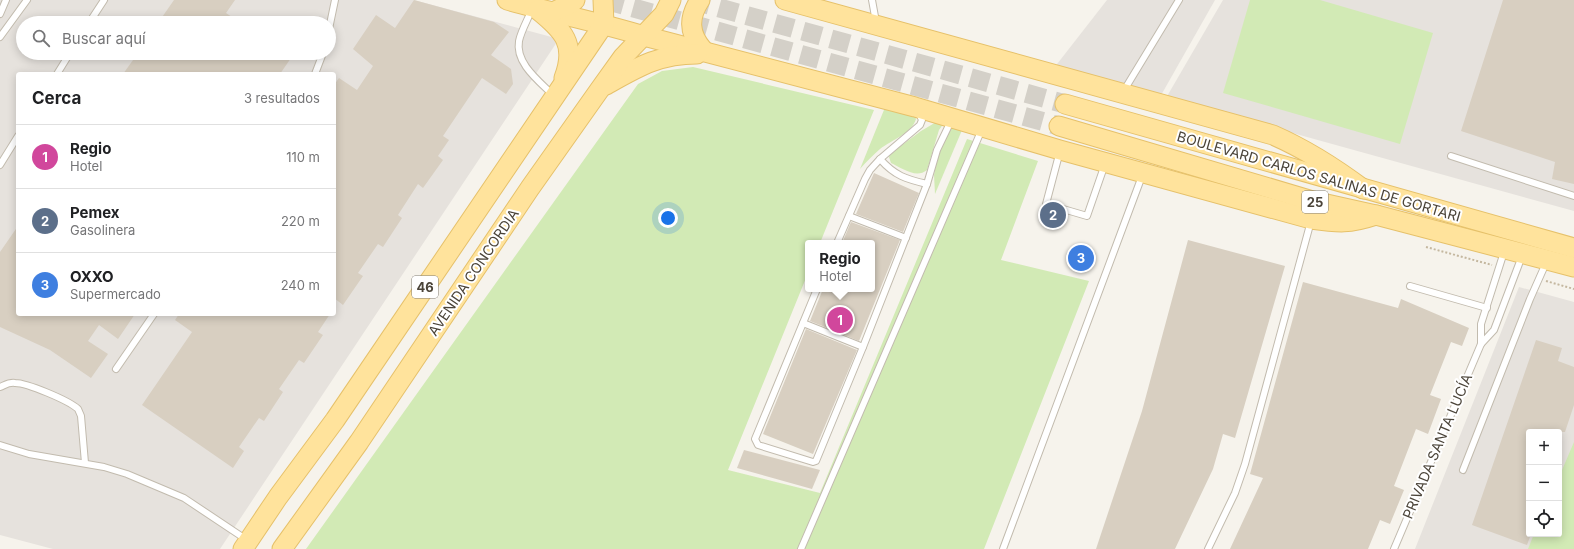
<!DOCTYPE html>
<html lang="es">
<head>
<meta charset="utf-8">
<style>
	:root { --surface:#fff; --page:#f6f6f6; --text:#202124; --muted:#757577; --line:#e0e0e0; --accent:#0b8043 }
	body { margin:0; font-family:Inter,sans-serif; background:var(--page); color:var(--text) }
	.controls { position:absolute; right:12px; bottom:12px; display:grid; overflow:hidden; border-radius:4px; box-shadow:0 2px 10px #0003 }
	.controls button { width:36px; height:36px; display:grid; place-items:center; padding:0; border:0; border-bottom:1px solid var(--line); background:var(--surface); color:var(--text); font:20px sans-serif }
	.you { position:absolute; left:668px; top:218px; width:14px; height:14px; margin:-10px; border:3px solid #fff; border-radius:50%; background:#1a73e8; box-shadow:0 0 0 6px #1a73e833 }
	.badge { display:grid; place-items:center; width:26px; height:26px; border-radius:50%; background:var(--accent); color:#fff; font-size:13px; font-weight:700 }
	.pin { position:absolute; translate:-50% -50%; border:2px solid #fff; box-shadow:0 1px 4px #0006 }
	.popup { position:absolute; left:805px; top:240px; width:70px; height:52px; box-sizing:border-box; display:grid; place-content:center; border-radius:4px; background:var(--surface); filter:drop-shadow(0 1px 3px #0005); font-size:13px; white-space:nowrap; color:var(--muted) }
	.popup b { font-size:15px; color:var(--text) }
	.popup::after { content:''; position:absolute; left:50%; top:100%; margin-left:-8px; border:8px solid transparent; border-top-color:var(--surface) }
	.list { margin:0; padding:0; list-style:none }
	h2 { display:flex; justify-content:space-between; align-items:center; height:52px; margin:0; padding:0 16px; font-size:17px }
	h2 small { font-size:13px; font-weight:400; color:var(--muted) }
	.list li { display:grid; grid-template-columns:26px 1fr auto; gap:12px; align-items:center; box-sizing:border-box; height:64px; padding:0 16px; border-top:1px solid var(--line) }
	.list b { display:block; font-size:15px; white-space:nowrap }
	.list p { margin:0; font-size:13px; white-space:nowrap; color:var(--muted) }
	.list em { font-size:13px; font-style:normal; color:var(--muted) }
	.icon { flex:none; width:22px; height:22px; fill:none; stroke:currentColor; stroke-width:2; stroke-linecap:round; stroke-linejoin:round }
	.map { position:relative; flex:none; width:1574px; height:549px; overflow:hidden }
	.search { position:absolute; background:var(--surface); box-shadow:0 2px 10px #0003; left:16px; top:16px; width:320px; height:44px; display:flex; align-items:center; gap:10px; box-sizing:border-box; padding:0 14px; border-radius:22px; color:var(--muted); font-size:15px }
	.panel { position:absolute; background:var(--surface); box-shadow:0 2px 10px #0003; left:16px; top:72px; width:320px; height:244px; border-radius:4px }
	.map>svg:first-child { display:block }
	.industrial { fill:#e6e2dd; fill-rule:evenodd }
	.green { fill:#d2eab5 }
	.building { fill:#d8cfc1 }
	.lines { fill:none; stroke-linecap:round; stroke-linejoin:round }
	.primary-tunnel { stroke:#d4d0c8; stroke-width:19; stroke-dasharray:19 10; stroke-linecap:butt }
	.lane-casing { stroke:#c2bbae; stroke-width:8 }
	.primary-casing { stroke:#e6c16a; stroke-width:21 }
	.path { stroke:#c4b79f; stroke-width:2; stroke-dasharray:2 2; stroke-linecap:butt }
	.lane { stroke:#fff; stroke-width:6 }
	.primary { stroke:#ffe39c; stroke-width:19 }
	.labels { text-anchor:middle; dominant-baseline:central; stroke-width:4; stroke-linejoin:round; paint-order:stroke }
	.shield { fill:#fff; stroke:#817c74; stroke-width:1 }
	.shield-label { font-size:13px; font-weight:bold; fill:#4b4439 }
	.street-label { font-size:14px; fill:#4b4439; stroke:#fff }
</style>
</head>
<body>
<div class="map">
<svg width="1574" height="549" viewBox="0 0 1574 549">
	<rect width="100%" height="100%" fill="#f6f3ec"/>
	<g class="industrial">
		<path d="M0 0H414L559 39 220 549H53L0 535ZM23 23H329V53H23ZM18 74H334V314H18Z"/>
		<path d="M1107 0H1215L1160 97 1054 68Z"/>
		<path d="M1223 0H1574V211L1166 98Z"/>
		<path d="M1519 287 1574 302V549H1415ZM1529 432H1559V534H1529Z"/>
	</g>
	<g class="green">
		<path d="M1250 0H1320L1433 33 1400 144 1223 93Z"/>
		<path d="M693 67 874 110 820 243H808V273L728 470 820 493 967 139 1038 161 1001 260 1089 281 984 549H306L638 84 662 71Z"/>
		<path d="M888 100 913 113 916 119C912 133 892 140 880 149 873 155 866 162 860 169Z"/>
		<path d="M938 121 944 123 939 130 927 170C916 179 902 168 891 163L889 157 890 154 921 131Z"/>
		<path d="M965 123 935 194 934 175 938 152 948 131 954 126Z"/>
		<path d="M1574 442V549H1528L1534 534H1559V477Z"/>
	</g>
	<g class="building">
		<path d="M174 0H235L226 13 241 23H158Z"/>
		<path d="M414 0 494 22 509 32 491 55 511 69 513 84 506 94 482 78 443 136 449 140 438 156 443 160 423 188 418 184 398 215 402 218 383 247 378 244 358 273 363 276 343 305 334 298V85L339 78 357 90 373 66 353 49 376 15 395 28Z"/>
		<path d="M1503 0H1574V184L1552 179 1555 162 1461 131Z"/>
		<path d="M138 53H284L291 58 280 74H123Z"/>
		<path d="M874 173 919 193 903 232 856 214Z"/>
		<path d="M851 222 900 240 859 341 810 321 823 289H872V243H842Z"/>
		<path d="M18 226V314H135L118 339 99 325 88 341 108 354 91 378 50 350 0 327V252Z"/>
		<path d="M1188 240 1285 266 1235 438 1223 434 1213 469 1175 549H1096L1142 411Z"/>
		<path d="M1303 282 1398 308 1401 299 1469 328 1462 346 1451 342 1430 395 1441 399 1428 434 1416 429 1394 486 1404 490 1390 524 1380 520 1368 549H1230L1263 478 1250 474Z"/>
		<path d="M179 314H330L318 332 323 335 304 363 299 360 279 389 283 392 264 421 259 418 239 447 244 451 233 468 142 405 192 332 175 320Z"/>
		<path d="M806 329 857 350 813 454 763 434Z"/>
		<path d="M1536 340 1562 348 1558 361 1574 367V405L1565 432H1529V534H1531L1527 545 1472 525Z"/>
		<path d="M744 450 820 470 812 489 737 468Z"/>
	</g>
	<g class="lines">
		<g class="primary-tunnel">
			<path d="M605 0 1059 126"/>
			<path d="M691 0 1065 104"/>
		</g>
		<g class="lane-casing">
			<g id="lane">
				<path d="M872 0 876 22"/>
				<path d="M532 9C528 19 521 31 519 41 515 63 539 81 553 95"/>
				<path d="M0 14 6 0"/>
				<path d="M89 23 104 0"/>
				<path d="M329 29 335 0"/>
				<path d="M0 37 27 0"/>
				<path d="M57 74 70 53"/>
				<path d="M315 74 323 53"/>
				<path d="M1123 92 1179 0"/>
				<path d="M918 111 922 120 920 125 880 159C895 176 906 179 927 184L937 150 951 121"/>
				<path d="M1060 151 1046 204 1087 216 1105 164"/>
				<path d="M1451 156 1574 196"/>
				<path d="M0 165 18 136"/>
				<path d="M849 216 906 238"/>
				<path d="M837 243 865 179 870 170 880 159"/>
				<path d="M1410 286 1487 308"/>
				<path d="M817 289 755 439 758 445 813 462 816 461 863 347 927 184"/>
				<path d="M803 323 863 347"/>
				<path d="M1481 344 1494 330 1522 256"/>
				<path d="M116 369 154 314"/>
				<path d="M0 387C5 385 9 382 15 383 27 383 68 400 78 409L81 416 85 463"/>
				<path d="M0 445 29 454 104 467 127 474 184 498 247 540"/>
				<path d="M1463 470 1530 299 1546 263"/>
				<path d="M801 549 982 129"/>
				<path d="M1003 549 1142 176"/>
				<path d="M1208 549 1235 493 1245 464 1311 221"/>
				<path d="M1394 549 1481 344V324L1504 252"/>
			</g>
		</g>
		<g class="primary-casing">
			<g id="primary">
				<path d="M507 0C552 13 599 22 644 36L915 107 1060 150 1311 219C1339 223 1349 224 1376 215"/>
				<path d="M700 0C688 18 689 34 703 50"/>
				<path d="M785 0 1273 135C1305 149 1335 168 1363 189"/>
				<path d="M538 10C563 30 577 44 564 78"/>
				<path d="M553 12 570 4 575 0"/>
				<path d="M606 85C638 67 659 54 697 54"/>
				<path d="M1065 104 1574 248"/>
				<path d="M1059 126 1313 201 1376 215 1574 267"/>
				<path d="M243 549 278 497 335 420 604 24 603 0"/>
				<path d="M282 549 359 442 530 188 600 89 623 57 664 14 671 0"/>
			</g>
		</g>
		<g class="path">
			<path d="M1426 247 1492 265"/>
			<path d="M1546 281 1574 289"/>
		</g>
		<use href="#lane" class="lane"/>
		<use href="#primary" class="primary"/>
	</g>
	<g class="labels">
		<g class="shield">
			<rect x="1302" y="191" width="26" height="22" rx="3"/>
			<rect x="412" y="276" width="26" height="22" rx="3"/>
		</g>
		<g class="shield-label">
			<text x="1315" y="202">25</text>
			<text x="425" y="287">46</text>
		</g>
		<g class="street-label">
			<text transform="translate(1319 176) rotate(16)">BOULEVARD CARLOS SALINAS DE GORTARI</text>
			<text transform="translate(473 272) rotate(-56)">AVENIDA CONCORDIA</text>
			<text transform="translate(1437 446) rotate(-67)">PRIVADA SANTA LUCÍA</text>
		</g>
	</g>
</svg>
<div class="controls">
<button>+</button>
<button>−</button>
<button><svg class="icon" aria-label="locate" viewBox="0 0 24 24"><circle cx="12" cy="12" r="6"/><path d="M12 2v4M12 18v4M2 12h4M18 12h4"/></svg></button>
</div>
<div class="you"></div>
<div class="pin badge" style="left:840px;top:320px;background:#d1479c">1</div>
<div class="popup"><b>Regio</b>Hotel</div>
<div class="pin badge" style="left:1053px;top:215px;background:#5c6f8a">2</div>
<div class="pin badge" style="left:1081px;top:258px;background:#3f7fe0">3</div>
<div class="search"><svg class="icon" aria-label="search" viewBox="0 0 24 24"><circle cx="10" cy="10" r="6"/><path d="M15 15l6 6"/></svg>Buscar aquí</div>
<section class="panel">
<h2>Cerca<small>3 resultados</small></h2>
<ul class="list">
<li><span class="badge" style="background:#d1479c">1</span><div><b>Regio</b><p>Hotel</p></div><em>110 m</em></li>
<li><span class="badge" style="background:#5c6f8a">2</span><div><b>Pemex</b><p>Gasolinera</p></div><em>220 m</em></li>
<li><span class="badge" style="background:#3f7fe0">3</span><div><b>OXXO</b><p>Supermercado</p></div><em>240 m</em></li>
</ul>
</section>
</div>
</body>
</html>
